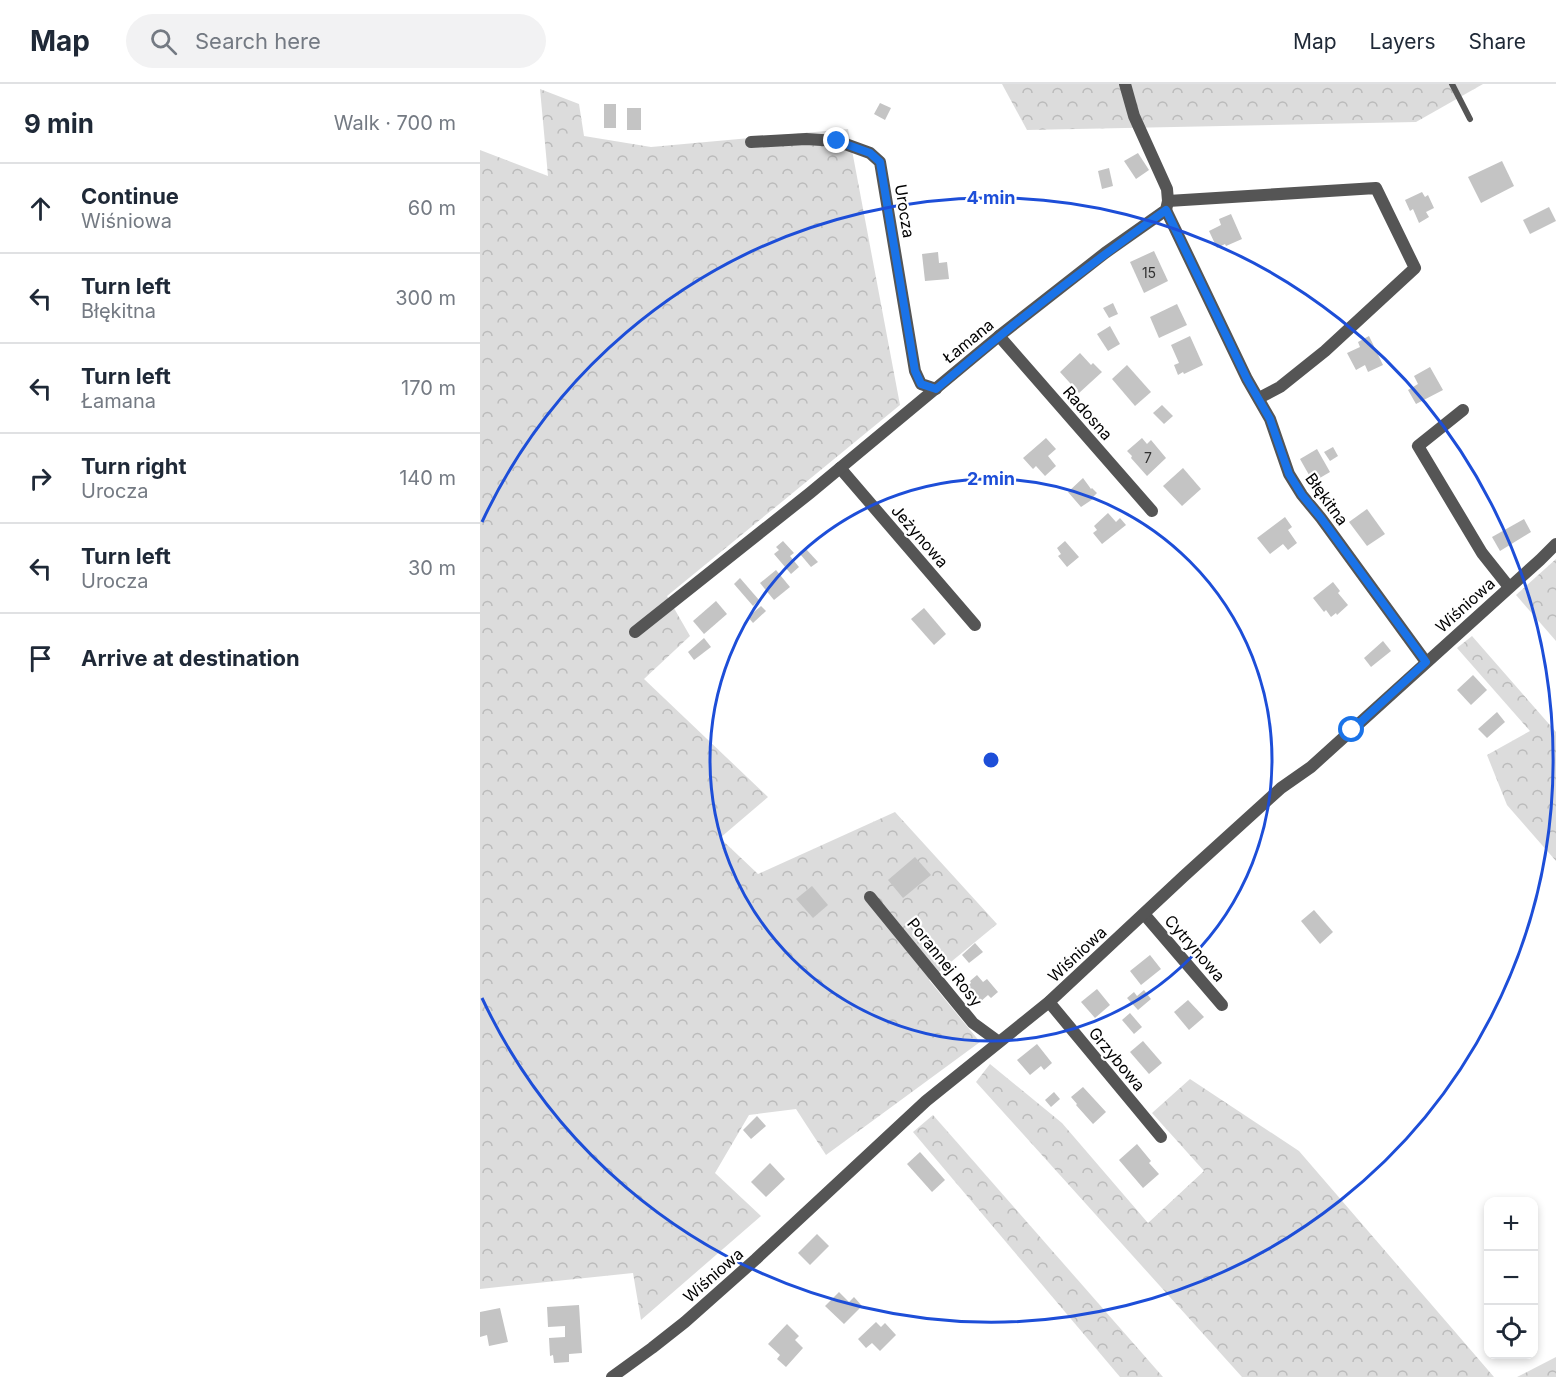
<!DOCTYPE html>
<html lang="en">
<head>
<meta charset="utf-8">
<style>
	:root { --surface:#fff; --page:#f2f2f3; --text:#1f2937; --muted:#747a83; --line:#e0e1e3 }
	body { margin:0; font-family:Inter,sans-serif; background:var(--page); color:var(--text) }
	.controls { position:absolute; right:18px; bottom:18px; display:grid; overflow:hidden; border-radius:12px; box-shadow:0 3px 9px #0003 }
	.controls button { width:54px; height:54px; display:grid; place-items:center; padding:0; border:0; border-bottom:2px solid var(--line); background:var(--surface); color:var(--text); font:30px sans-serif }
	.stop { position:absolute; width:18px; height:18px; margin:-14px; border:4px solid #1a73e8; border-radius:50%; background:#fff }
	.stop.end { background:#1a73e8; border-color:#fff; box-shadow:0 2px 6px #0008 }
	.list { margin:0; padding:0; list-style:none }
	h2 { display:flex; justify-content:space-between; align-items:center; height:78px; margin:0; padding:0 24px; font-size:26px }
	h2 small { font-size:20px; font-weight:400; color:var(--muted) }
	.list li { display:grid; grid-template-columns:39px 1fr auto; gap:18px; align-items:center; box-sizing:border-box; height:90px; padding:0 24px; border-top:2px solid var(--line) }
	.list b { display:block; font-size:22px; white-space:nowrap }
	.list p { margin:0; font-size:20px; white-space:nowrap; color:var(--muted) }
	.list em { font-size:20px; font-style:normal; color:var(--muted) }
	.icon { flex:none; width:33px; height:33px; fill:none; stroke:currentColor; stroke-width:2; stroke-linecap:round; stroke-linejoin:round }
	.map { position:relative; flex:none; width:1076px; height:1293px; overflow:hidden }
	header { display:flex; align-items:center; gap:36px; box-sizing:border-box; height:84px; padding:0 30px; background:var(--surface); border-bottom:2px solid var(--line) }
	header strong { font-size:28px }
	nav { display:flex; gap:33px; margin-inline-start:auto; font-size:21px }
	.search { width:420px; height:54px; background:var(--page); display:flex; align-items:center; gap:15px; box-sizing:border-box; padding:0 21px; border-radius:33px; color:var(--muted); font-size:22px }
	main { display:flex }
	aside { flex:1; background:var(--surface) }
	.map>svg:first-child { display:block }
	.forest { fill:url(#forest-crowns) }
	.building { fill:#c4c4c4 }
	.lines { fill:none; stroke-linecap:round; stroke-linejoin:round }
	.lane { stroke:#555; stroke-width:6 }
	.street { stroke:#555; stroke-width:12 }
	.route { stroke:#1a73e8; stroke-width:8 }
	.ring { fill:none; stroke:#1d4ed8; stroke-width:3 }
	.labels { text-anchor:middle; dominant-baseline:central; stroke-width:4.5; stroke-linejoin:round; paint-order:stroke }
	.number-label { font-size:14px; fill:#313131 }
	.street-label { font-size:16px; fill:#000; stroke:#fff }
	.centre { fill:#1d4ed8; stroke:#fff; stroke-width:3 }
	.ring-label { font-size:18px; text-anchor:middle; font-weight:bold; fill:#1d4ed8; stroke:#fff; stroke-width:4.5; stroke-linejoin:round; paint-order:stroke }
</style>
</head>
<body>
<header>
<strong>Map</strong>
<div class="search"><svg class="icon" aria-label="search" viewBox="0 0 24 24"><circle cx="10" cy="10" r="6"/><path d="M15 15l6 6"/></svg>Search here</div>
<nav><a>Map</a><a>Layers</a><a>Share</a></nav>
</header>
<main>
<aside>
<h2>9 min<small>Walk · 700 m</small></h2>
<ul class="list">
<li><svg class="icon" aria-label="ahead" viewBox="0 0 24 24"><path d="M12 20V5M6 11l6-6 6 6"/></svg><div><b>Continue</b><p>Wiśniowa</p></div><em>60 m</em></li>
<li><svg class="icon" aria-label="left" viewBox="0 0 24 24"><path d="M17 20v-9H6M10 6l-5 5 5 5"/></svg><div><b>Turn left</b><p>Błękitna</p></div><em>300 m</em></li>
<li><svg class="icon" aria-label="left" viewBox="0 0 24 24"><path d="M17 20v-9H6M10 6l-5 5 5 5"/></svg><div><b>Turn left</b><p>Łamana</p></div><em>170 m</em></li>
<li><svg class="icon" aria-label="right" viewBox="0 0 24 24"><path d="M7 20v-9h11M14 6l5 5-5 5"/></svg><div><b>Turn right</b><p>Urocza</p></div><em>140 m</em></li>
<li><svg class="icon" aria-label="left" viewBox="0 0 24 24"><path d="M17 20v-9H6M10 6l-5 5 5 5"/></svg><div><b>Turn left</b><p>Urocza</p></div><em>30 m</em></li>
<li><svg class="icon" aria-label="arrive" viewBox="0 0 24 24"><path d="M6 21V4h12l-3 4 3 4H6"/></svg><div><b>Arrive at destination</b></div></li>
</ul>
</aside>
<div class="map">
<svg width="1076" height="1293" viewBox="0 0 1076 1293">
	<defs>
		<pattern id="forest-crowns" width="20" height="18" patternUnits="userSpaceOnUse" patternTransform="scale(1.5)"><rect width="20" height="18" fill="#dcdcdc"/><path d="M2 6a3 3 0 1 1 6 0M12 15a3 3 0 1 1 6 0" fill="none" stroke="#bbb"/></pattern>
	</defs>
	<rect width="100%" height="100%" fill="#fff"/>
	<g class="forest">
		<path d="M522 0H1003L936 38 547 46Z"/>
		<path d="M60 5 99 20 104 52 171 63 368 45 420 321 187 512 210 552 164 595 288 713 240 754 278 790 415 728 517 840 449 896 500 958 346 1071 316 1025 269 1031 235 1089 281 1132 161 1236 153 1189 0 1205V66L68 92Z"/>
		<path d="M1076 475V557L1036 511Z"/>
		<path d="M992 552 1076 648V777L1027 721 1007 671 1050 647 977 564Z"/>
		<path d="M510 980 582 1039 668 1139 724 1087 672 1029 710 995 819 1067 1014 1293H762L496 998Z"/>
		<path d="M453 1031 683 1293H640L433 1048Z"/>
		<path d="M1076 1273V1293H1037Z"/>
	</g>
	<g class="building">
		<path d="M400 19 411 24 405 36 394 30Z"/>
		<rect x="124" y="20" width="12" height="24"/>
		<rect x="147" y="24" width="14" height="22"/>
		<path d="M658 69 669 86 656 95 644 77Z"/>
		<path d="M1022 77 1034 102 1001 119 988 93Z"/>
		<path d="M629 84 633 102 622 105 618 87Z"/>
		<path d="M942 108 945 113 948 111 954 124 946 128 949 133 939 139 933 125 930 127 925 116Z"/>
		<path d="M1069 123 1076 137 1050 150 1043 136Z"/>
		<path d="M751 130 762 155 746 162 745 160 737 164 729 147 741 141 739 135Z"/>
		<path d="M674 167 688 197 664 209 650 178Z"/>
		<path d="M458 168 459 179 467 178 469 195 445 197 442 170Z"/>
		<path d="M633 219 638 230 629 234 623 224Z"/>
		<path d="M697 220 707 241 679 254 670 233Z"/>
		<path d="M630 242 640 260 628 267 617 250Z"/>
		<path d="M710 252 723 281 704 290 703 288 698 291 694 281 699 279 691 261Z"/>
		<path d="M889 252 903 281 888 288 885 281 876 286 867 269 880 263 878 258Z"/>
		<path d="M600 269 611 281 613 279 622 288 599 309 580 288Z"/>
		<path d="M647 281 671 308 655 322 632 295Z"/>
		<path d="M950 283 963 306 936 320 928 306 938 300 934 292Z"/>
		<path d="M682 321 693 332 684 340 673 329Z"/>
		<path d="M566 354 576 365 568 372 576 382 565 392 556 382 553 385 543 374Z"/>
		<path d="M662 354 667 360 671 356 686 374 667 392 651 374 652 372 647 367Z"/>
		<path d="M853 363 858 372 850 377 844 368Z"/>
		<path d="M837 365 850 388 833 398 820 375Z"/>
		<path d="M703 384 721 405 702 422 683 402Z"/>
		<path d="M603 394 611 405 612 404 617 409 612 414 613 415 601 423 588 408Z"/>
		<path d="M887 425 905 450 887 462 869 438Z"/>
		<path d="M628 429 636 438 640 434 646 441 622 460 613 449 617 446 614 442Z"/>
		<path d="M805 433 812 443 808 446 817 459 808 466 803 460 790 470 777 454Z"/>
		<path d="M1044 435 1051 448 1020 467 1012 453Z"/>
		<path d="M303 457 314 469 310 472 319 483 311 490 294 470 299 466 296 463Z"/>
		<path d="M585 457 599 473 587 483 578 472 581 470 577 464Z"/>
		<path d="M326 465 338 478 331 483 320 470Z"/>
		<path d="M296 486 310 503 294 516 280 499Z"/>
		<path d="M260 494 279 516 273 522 254 500Z"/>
		<path d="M853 498 860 507 858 509 868 521 857 531 856 529 851 533 846 526 844 528 833 514Z"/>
		<path d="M236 517 247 530 224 550 213 537Z"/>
		<path d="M281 522 286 527 273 539 268 533Z"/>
		<path d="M444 524 466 550 454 561 431 535Z"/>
		<path d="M224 554 231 563 214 576 208 568Z"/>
		<path d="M903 557 911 567 891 583 884 574Z"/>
		<path d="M993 591 1007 606 991 621 977 606Z"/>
		<path d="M1017 628 1025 638 1007 654 998 645Z"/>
		<path d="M435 773 451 791 423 814 408 796Z"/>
		<path d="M332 802 348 821 333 834 316 815Z"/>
		<path d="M834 826 853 848 840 860 821 837Z"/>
		<path d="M495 859 503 868 489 879 482 871Z"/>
		<path d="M670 871 681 885 661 901 650 887Z"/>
		<path d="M497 891 503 898 507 895 518 908 511 914 508 911 500 918 491 908 492 907 487 902 491 899 490 897Z"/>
		<path d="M617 905 630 921 615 934 601 918Z"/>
		<path d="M664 906 671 915 658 926 647 914 654 908 657 912Z"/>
		<path d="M708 916 724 933 709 946 694 928Z"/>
		<path d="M650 929 662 943 654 950 642 936Z"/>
		<path d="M663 957 682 979 669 990 650 968Z"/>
		<path d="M557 960 572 979 564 986 561 982 550 991 537 976Z"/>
		<path d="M603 1003 626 1028 613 1040 596 1021 597 1020 591 1013Z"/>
		<path d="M574 1008 580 1015 571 1023 565 1016Z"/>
		<path d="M277 1032 286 1042 271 1055 263 1046Z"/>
		<path d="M657 1060 671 1077 669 1079 679 1090 663 1104 639 1076Z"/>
		<path d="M440 1068 465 1096 452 1108 427 1080Z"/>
		<path d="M290 1079 305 1095 286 1113 271 1098Z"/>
		<path d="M337 1150 349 1162 330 1181 318 1169Z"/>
		<path d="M359 1208 369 1218 374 1213 382 1222 364 1240 345 1222Z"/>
		<path d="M99 1221 102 1269 89 1270V1278L74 1279 73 1271 70 1272 69 1254 85 1253V1242L68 1243 67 1223Z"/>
		<path d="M20 1224 28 1258 9 1262 7 1251 0 1253V1228Z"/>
		<path d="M396 1238 401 1243 405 1239 416 1251 400 1267 392 1259 386 1264 378 1255Z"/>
		<path d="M307 1240 319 1252 315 1256 323 1264 306 1283 297 1275 300 1271 288 1260Z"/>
	</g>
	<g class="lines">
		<path class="lane" d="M972 0 990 35"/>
		<g class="street">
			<path d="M271 58 326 55 357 57 390 69 400 78 435 287 441 300 456 305"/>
			<path d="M688 117 896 104 935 184 845 267 800 303 779 314"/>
			<path d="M686 126 767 295 790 335 809 390 822 411 841 434 946 578"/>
			<path d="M519 252 672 427"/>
			<path d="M983 326 938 362 1002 469 1029 503"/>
			<path d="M360 384 495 541"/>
			<path d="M155 548 330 409 519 252 625 169 686 126 688 117 687 105 654 32 645 0"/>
			<path d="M390 813 493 939 519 958"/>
			<path d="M664 830 742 921"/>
			<path d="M569 918 681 1053"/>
			<path d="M132 1293 172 1264 205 1238 276 1175 446 1017 569 918 704 792 801 704 831 683 1060 476 1076 460"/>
		</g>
	</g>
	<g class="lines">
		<path class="route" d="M357 57 390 69 400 78 435 287 441 300 456 305C530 242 607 182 686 126L767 295 790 335 809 390 822 411 841 434 946 578 872 646"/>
	</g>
	<g class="ring">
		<circle cx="511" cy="676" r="281"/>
		<path d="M2 438A562 562 0 1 1 2 914"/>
	</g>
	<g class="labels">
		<g class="number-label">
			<text x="669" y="188">15</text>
			<text x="668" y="373">7</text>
		</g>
		<g class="street-label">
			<text transform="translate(425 127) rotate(81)">Urocza</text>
			<text transform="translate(488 257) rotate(-39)">Łamana</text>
			<text transform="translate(608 329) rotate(49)">Radosna</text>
			<text transform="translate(847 415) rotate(54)">Błękitna</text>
			<text transform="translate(440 452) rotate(49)">Jeżynowa</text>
			<text transform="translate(985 521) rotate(-42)">Wiśniowa</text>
			<text transform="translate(715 864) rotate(49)">Cytrynowa</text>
			<text transform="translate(597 870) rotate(-43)">Wiśniowa</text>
			<text transform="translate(465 878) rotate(51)">Porannej Rosy</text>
			<text transform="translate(637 975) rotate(50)">Grzybowa</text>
			<text transform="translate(233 1191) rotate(-41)">Wiśniowa</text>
		</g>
	</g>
	<circle cx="511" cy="676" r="9" class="centre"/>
	<g class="ring-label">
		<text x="511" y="120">4 min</text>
		<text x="511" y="401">2 min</text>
	</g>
</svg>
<div class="controls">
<button>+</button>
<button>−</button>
<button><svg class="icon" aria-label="locate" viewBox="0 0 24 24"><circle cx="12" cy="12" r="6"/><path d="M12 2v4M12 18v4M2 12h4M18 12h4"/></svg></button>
</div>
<div class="stop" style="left:872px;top:646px"></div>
<div class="stop end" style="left:357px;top:57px"></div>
</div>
</main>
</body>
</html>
